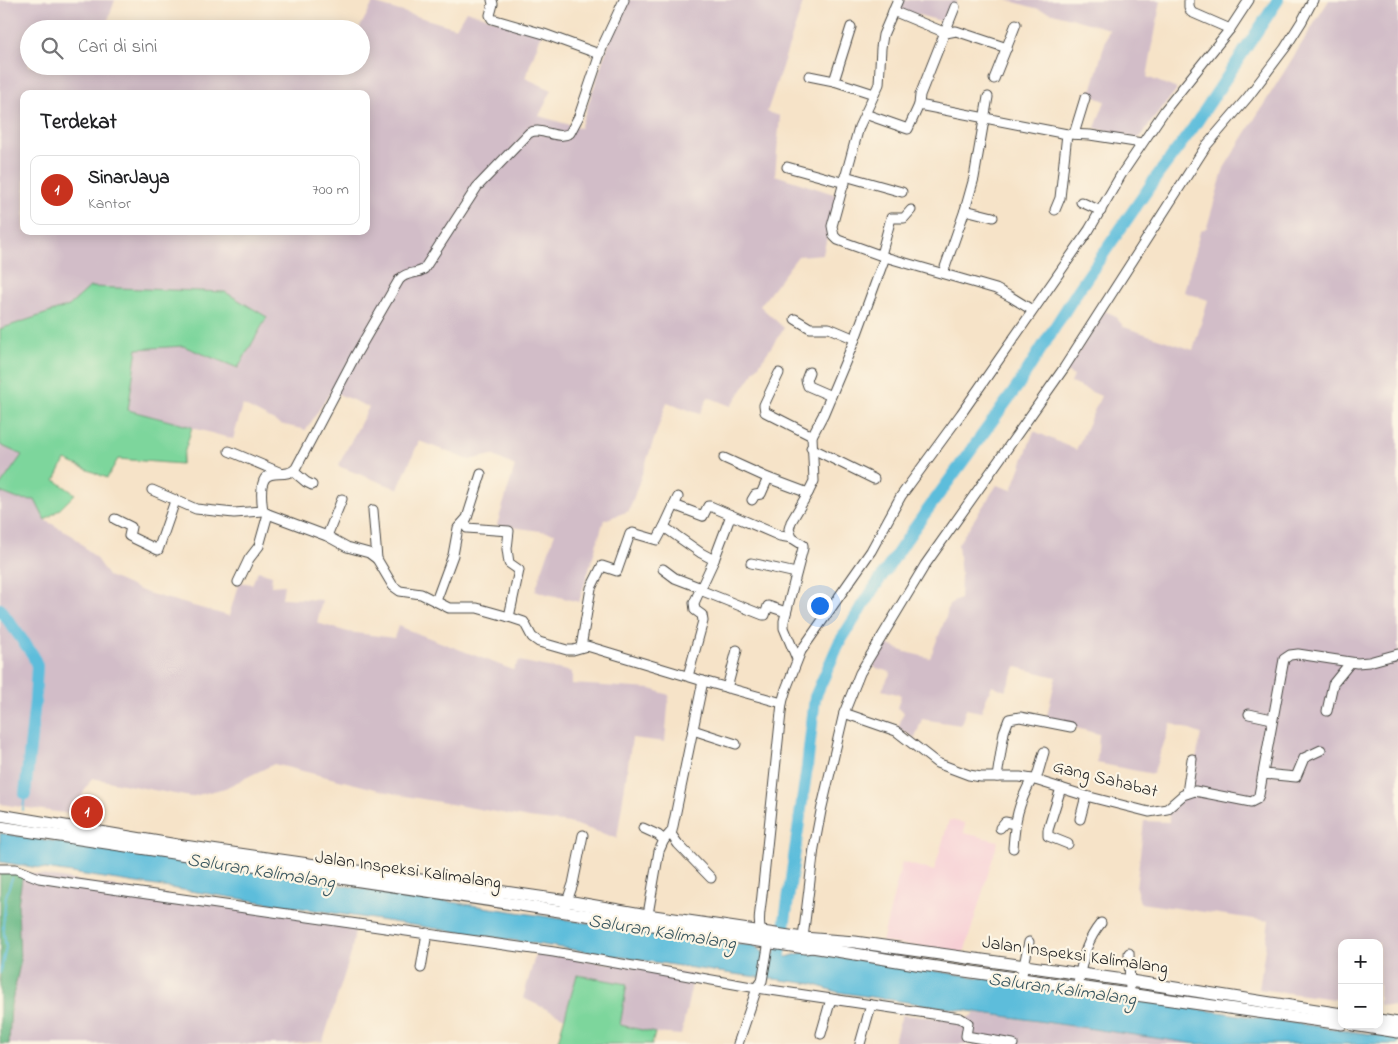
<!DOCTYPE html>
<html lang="id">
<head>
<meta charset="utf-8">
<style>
	:root { --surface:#fff; --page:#f2f2f2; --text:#202124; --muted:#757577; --line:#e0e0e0; --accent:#c8321e }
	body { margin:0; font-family:"Indie Flower",sans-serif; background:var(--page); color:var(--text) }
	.controls { position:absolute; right:15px; bottom:15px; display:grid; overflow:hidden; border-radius:10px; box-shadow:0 2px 12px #0003 }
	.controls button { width:45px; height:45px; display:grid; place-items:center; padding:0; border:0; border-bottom:1px solid var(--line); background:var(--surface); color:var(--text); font:25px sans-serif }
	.you { position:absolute; left:819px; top:605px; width:18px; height:18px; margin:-12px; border:4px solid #fff; border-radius:50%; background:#1a73e8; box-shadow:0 0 0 8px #1a73e833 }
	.badge { display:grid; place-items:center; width:32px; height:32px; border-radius:50%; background:var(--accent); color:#fff; font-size:16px; font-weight:700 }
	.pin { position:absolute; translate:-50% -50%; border:2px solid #fff; box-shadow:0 1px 5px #0006 }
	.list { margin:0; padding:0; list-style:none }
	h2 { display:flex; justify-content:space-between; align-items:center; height:65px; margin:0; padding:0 20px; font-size:21px }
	h2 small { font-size:16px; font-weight:400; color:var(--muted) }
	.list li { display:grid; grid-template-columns:32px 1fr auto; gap:15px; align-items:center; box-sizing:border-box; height:70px; margin:0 10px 10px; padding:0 10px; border:1px solid var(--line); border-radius:10px }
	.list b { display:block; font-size:19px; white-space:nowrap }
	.list p { margin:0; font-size:16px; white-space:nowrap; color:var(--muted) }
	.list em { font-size:16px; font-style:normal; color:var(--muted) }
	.icon { flex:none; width:28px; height:28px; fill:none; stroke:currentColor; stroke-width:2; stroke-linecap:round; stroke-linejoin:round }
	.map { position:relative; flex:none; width:1398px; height:1044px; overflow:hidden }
	.search { position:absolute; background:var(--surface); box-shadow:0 2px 12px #0003; left:20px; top:20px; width:350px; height:55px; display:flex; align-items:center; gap:12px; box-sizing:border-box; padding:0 18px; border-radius:28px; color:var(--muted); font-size:19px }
	.panel { position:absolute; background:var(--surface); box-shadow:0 2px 12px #0003; left:20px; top:90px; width:350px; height:145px; border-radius:10px }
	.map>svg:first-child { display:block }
	.built { fill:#f7cfd5 }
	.industrial { fill:#d2bdc8; fill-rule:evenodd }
	.green { fill:#7dd69c; stroke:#548064 }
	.forest { fill:#66b784; stroke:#487158 }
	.water { fill:#5dbddb; stroke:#447483 }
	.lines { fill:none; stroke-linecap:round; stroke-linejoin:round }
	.stream { stroke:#5dbddb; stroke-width:2 }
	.river { stroke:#5dbddb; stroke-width:12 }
	.minor-casing { stroke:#494743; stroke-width:11 }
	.major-casing { stroke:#494743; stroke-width:13 }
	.minor { stroke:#fff; stroke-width:9 }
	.major { stroke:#fff; stroke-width:11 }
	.labels { text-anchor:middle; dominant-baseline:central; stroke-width:4.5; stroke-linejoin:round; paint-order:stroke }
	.street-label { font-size:18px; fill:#2b2b2b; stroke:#fcf5e5 }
	.water-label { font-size:19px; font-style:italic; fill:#3a5760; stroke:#fcf5e5 }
</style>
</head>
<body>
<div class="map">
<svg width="1398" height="1044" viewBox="0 0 1398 1044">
	<rect width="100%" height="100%" fill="#fcf5e5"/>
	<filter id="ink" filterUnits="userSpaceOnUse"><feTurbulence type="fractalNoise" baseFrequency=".02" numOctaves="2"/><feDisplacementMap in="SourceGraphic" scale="10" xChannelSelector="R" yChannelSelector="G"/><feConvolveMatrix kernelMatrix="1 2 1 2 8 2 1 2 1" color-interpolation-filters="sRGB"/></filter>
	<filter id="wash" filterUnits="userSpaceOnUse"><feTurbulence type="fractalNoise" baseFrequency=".0096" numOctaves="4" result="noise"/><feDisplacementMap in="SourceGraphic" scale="20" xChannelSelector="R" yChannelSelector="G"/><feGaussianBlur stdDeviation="1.12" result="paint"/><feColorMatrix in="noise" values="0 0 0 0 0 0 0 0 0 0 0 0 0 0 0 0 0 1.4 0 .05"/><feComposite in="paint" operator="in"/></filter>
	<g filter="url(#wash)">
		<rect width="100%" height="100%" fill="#f6e3c8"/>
		<path class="built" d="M949 820 965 823 964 833 998 841 964 953 882 942 902 862 934 871Z"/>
		<g class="industrial">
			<path d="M0 0H115L105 29H29V66H361V29H359L373 3 456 28 466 11 542 33 525 78 552 90 539 116 580 128 619 14 628 0H804L767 112 780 116 775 175 837 195 823 254 798 256 760 306 784 328 731 406 708 397 700 414 667 402 629 511 604 520 579 602 535 591 555 533 497 525 515 466 492 455 469 460 419 441 398 489 338 466 369 407 331 391 306 430 280 424 243 405 233 439 128 410 137 349 183 346 238 368 90 287 69 306 0 329ZM24 94H366V231H24Z"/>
			<path d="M903 0H957L948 23 900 10Z"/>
			<path d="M1007 0H1161L1147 77 1177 89 1138 139 1095 128 1105 101 1090 95 1109 29Z"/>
			<path d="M1329 0H1398V1007L1379 1005V943H1342V1000L1259 989 1269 921 1140 903 1136 888 1144 821 1169 822 1168 806 1191 786 1201 734 1171 723 1153 774 1097 763 1099 734 1046 720 1056 677 1016 667 1005 691 992 685 981 712 966 709 961 725 922 719 915 738 898 728 904 712 897 708 901 695 882 690 891 672 873 667 885 643 905 652 930 658 946 617 949 604 960 599 961 576 958 544 997 485 1012 490 1034 431 1076 450 1101 396 1071 383 1074 376 1066 372 1105 311 1114 315 1124 327 1193 350 1208 300 1184 292 1200 232 1207 227 1224 168Z"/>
			<path d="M0 445 22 455 0 486Z"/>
			<path d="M0 492 18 499H35L45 520 73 536 95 557 108 576 147 593 229 616 239 582 252 584 258 571 272 575 271 586 284 585 282 598 322 600 317 623 348 632 394 638 398 626 513 670 519 661 572 672V684L651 689 669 695 665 742 632 738 617 838 570 823 529 818 400 795 274 764 225 788 190 797 92 778 71 814 0 804Z"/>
			<path d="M23 872 356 926 351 954 323 1041 290 1044H9L18 929V904Z"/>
			<path d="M536 953 694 975 681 1035 655 1033 619 1025 627 984 578 975 565 1018 523 998Z"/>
			<path d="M976 1013 1197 1044H893L902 1015 964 1020Z"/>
		</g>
		<g class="green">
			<path d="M90 287 225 292 267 317 238 368 183 346 137 349 128 410 192 427 181 464 118 459 107 478 65 460 55 480 75 494 60 509 45 520 35 500 18 499 0 492V486L22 455 0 445V329L69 306Z"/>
			<path d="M577 975 627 984 620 1025 655 1033 652 1044H557Z"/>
		</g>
		<path class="forest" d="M0 871 23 872 18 904 20 964 11 1005 9 1044H0Z"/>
		<path class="water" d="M0 833 726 944 754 945 764 953 787 957 804 952 1398 1038V1044H1197L837 992 813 984 726 973 0 862Z"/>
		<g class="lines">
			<g class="stream">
				<path d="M23 810 25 794"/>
				<path d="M0 973 6 947 3 926 6 896 12 878"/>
			</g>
			<g class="river">
				<path d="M0 609 33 655 37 666 35 701 25 794"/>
				<path d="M778 969 807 767 815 697 839 643 872 591 913 530 1017 387 1077 292 1157 176 1193 128 1278 0"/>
			</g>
		</g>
	</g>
	<g filter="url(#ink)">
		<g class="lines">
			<g class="minor-casing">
				<g id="minor">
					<path d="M492 0 493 4 490 15 492 19 544 34 599 54"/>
					<path d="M624 0 603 45 579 116 570 133C556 141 543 126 529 133L477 187 424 269C416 275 406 271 399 280L355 356 296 468C282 484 255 455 263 511L268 514 327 536 347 547 369 553 377 559 393 586 400 591 421 594 449 608H477L509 617 524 622 532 637 539 642 567 650H573L587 646 703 681 782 703"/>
					<path d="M898 0 883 35 881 48 879 84 859 127 832 226 834 236 838 240 885 257 996 289 1011 297 1032 310"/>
					<path d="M1189 0V7L1191 12 1230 29"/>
					<path d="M955 7 920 95 919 105 1067 134 1090 135 1142 143"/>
					<path d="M893 11 946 33 956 31 1007 48"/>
					<path d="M809 76 834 81 874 94"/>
					<path d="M994 79 1016 24"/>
					<path d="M834 81 851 27"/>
					<path d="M865 114 908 129 919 105"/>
					<path d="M1074 134 1085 98"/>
					<path d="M787 167 845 183"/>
					<path d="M845 176 902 192"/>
					<path d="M1081 202 1101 211"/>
					<path d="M965 210 993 217"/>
					<path d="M1055 210 1060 198 1067 134"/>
					<path d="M881 255 891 218H904L911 210"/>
					<path d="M943 273 965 210 974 178 988 97"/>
					<path d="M795 319 810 328H829L855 339"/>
					<path d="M809 372 806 380 808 386 831 396"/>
					<path d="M779 373 764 405 765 412 812 436"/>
					<path d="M811 448 874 479"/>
					<path d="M229 451 279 472"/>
					<path d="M724 458 768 478 808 493"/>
					<path d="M293 471 306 482 312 485"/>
					<path d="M152 490 196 509 234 513 263 511"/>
					<path d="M678 497 664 527 701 553 714 560"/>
					<path d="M752 500 755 495 761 494 768 478"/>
					<path d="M674 505 703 516 708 506H710L731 515"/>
					<path d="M373 510 377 559"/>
					<path d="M115 519 131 527 129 536 158 550 175 501"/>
					<path d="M465 521 467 528 509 531 507 549 509 563 519 570 509 617"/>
					<path d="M327 536 342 499"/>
					<path d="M751 563 796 573"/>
					<path d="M663 569 675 578 701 588"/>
					<path d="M238 582 249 559 259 546 268 514"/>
					<path d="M700 590 763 615H765L768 606 786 612"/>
					<path d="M436 601 453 555 458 528 467 518 481 474"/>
					<path d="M581 647 591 588 602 566 617 571 630 534 633 533 657 540 664 527"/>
					<path d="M797 659 784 628V621L803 548V545L792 538 789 529 791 522 808 493 814 481 812 436 823 415 855 339 885 257"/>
					<path d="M688 676 703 621 702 615 695 610 694 603 714 560 731 515 780 536 792 538"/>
					<path d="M727 688 737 650"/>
					<path d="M1327 711 1333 684 1350 663"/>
					<path d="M844 713 896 731 937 763 969 775 981 777H1020L1032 779 1086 796 1149 812 1167 809 1183 795 1195 791 1251 802 1257 799 1259 795 1284 659 1290 655 1298 654 1357 663 1369 662 1398 654"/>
					<path d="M1249 714 1272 719"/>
					<path d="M693 730 736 744"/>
					<path d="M1263 774 1296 777 1304 758 1321 750"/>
					<path d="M997 777 1004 732 1009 719 1020 717 1071 727"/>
					<path d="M1036 780 1044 752"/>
					<path d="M1061 788 1048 830V836L1068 844"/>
					<path d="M1187 793 1192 759"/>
					<path d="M1080 819 1086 796"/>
					<path d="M643 828 658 835 664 840"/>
					<path d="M1000 828 1005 822 1015 824"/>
					<path d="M671 834 678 844 711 878"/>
					<path d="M1013 848C1015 820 1018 804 1032 779"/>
					<path d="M0 869H16L39 878 77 884 554 952 757 988 960 1018 968 1023 966 1036 1013 1044"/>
					<path d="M565 907 573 884 583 835"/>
					<path d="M647 920 659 851 664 840 672 831 703 681"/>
					<path d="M804 944 803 938 814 848 821 811 844 713 860 673 925 565 1064 368 1206 146 1248 97 1285 48 1302 21 1313 0"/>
					<path d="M1129 953 1130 994"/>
					<path d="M421 968 427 933"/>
					<path d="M1021 979 1029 942"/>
					<path d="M1077 987C1083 961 1084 944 1101 923"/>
					<path d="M821 1034 831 999"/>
					<path d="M738 1044 757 988 762 981 768 947C768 940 764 938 761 932 757 921 761 907 762 895L782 703 786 689 801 651 871 551 901 496 961 414 1089 230 1121 175 1165 110 1230 29 1249 0"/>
					<path d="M860 1044 871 1005"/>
				</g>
			</g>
			<g class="major-casing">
				<g id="major">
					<path d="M0 815 177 845 567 901 647 915 803 938 812 947"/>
					<path d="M0 827 805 948 812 947 922 965 1342 1024"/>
					<path d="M803 938 855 942 926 952 1131 981 1342 1014"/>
					<path d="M1379 1020 1398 1023"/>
					<path d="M1353 1025 1398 1032"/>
				</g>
			</g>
			<use href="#minor" class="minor"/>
			<use href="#major" class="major"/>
		</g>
	</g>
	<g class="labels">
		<g class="street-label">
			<text transform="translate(1105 780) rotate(14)">Gang Sahabat</text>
			<text transform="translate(408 871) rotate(8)">Jalan Inspeksi Kalimalang</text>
			<text transform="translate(1075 956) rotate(8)">Jalan Inspeksi Kalimalang</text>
		</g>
		<g class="water-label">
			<text transform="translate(261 872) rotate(9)">Saluran Kalimalang</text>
			<text transform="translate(662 933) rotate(9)">Saluran Kalimalang</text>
			<text transform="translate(1062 990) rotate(8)">Saluran Kalimalang</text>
		</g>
	</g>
</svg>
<div class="controls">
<button>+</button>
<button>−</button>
</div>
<div class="you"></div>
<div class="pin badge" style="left:87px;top:812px">1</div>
<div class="search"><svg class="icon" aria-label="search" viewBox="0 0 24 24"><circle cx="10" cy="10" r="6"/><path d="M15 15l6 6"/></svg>Cari di sini</div>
<section class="panel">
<h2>Terdekat<small></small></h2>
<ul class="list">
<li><span class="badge">1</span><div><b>SinarJaya</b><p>Kantor</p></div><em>700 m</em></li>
</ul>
</section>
</div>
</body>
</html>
